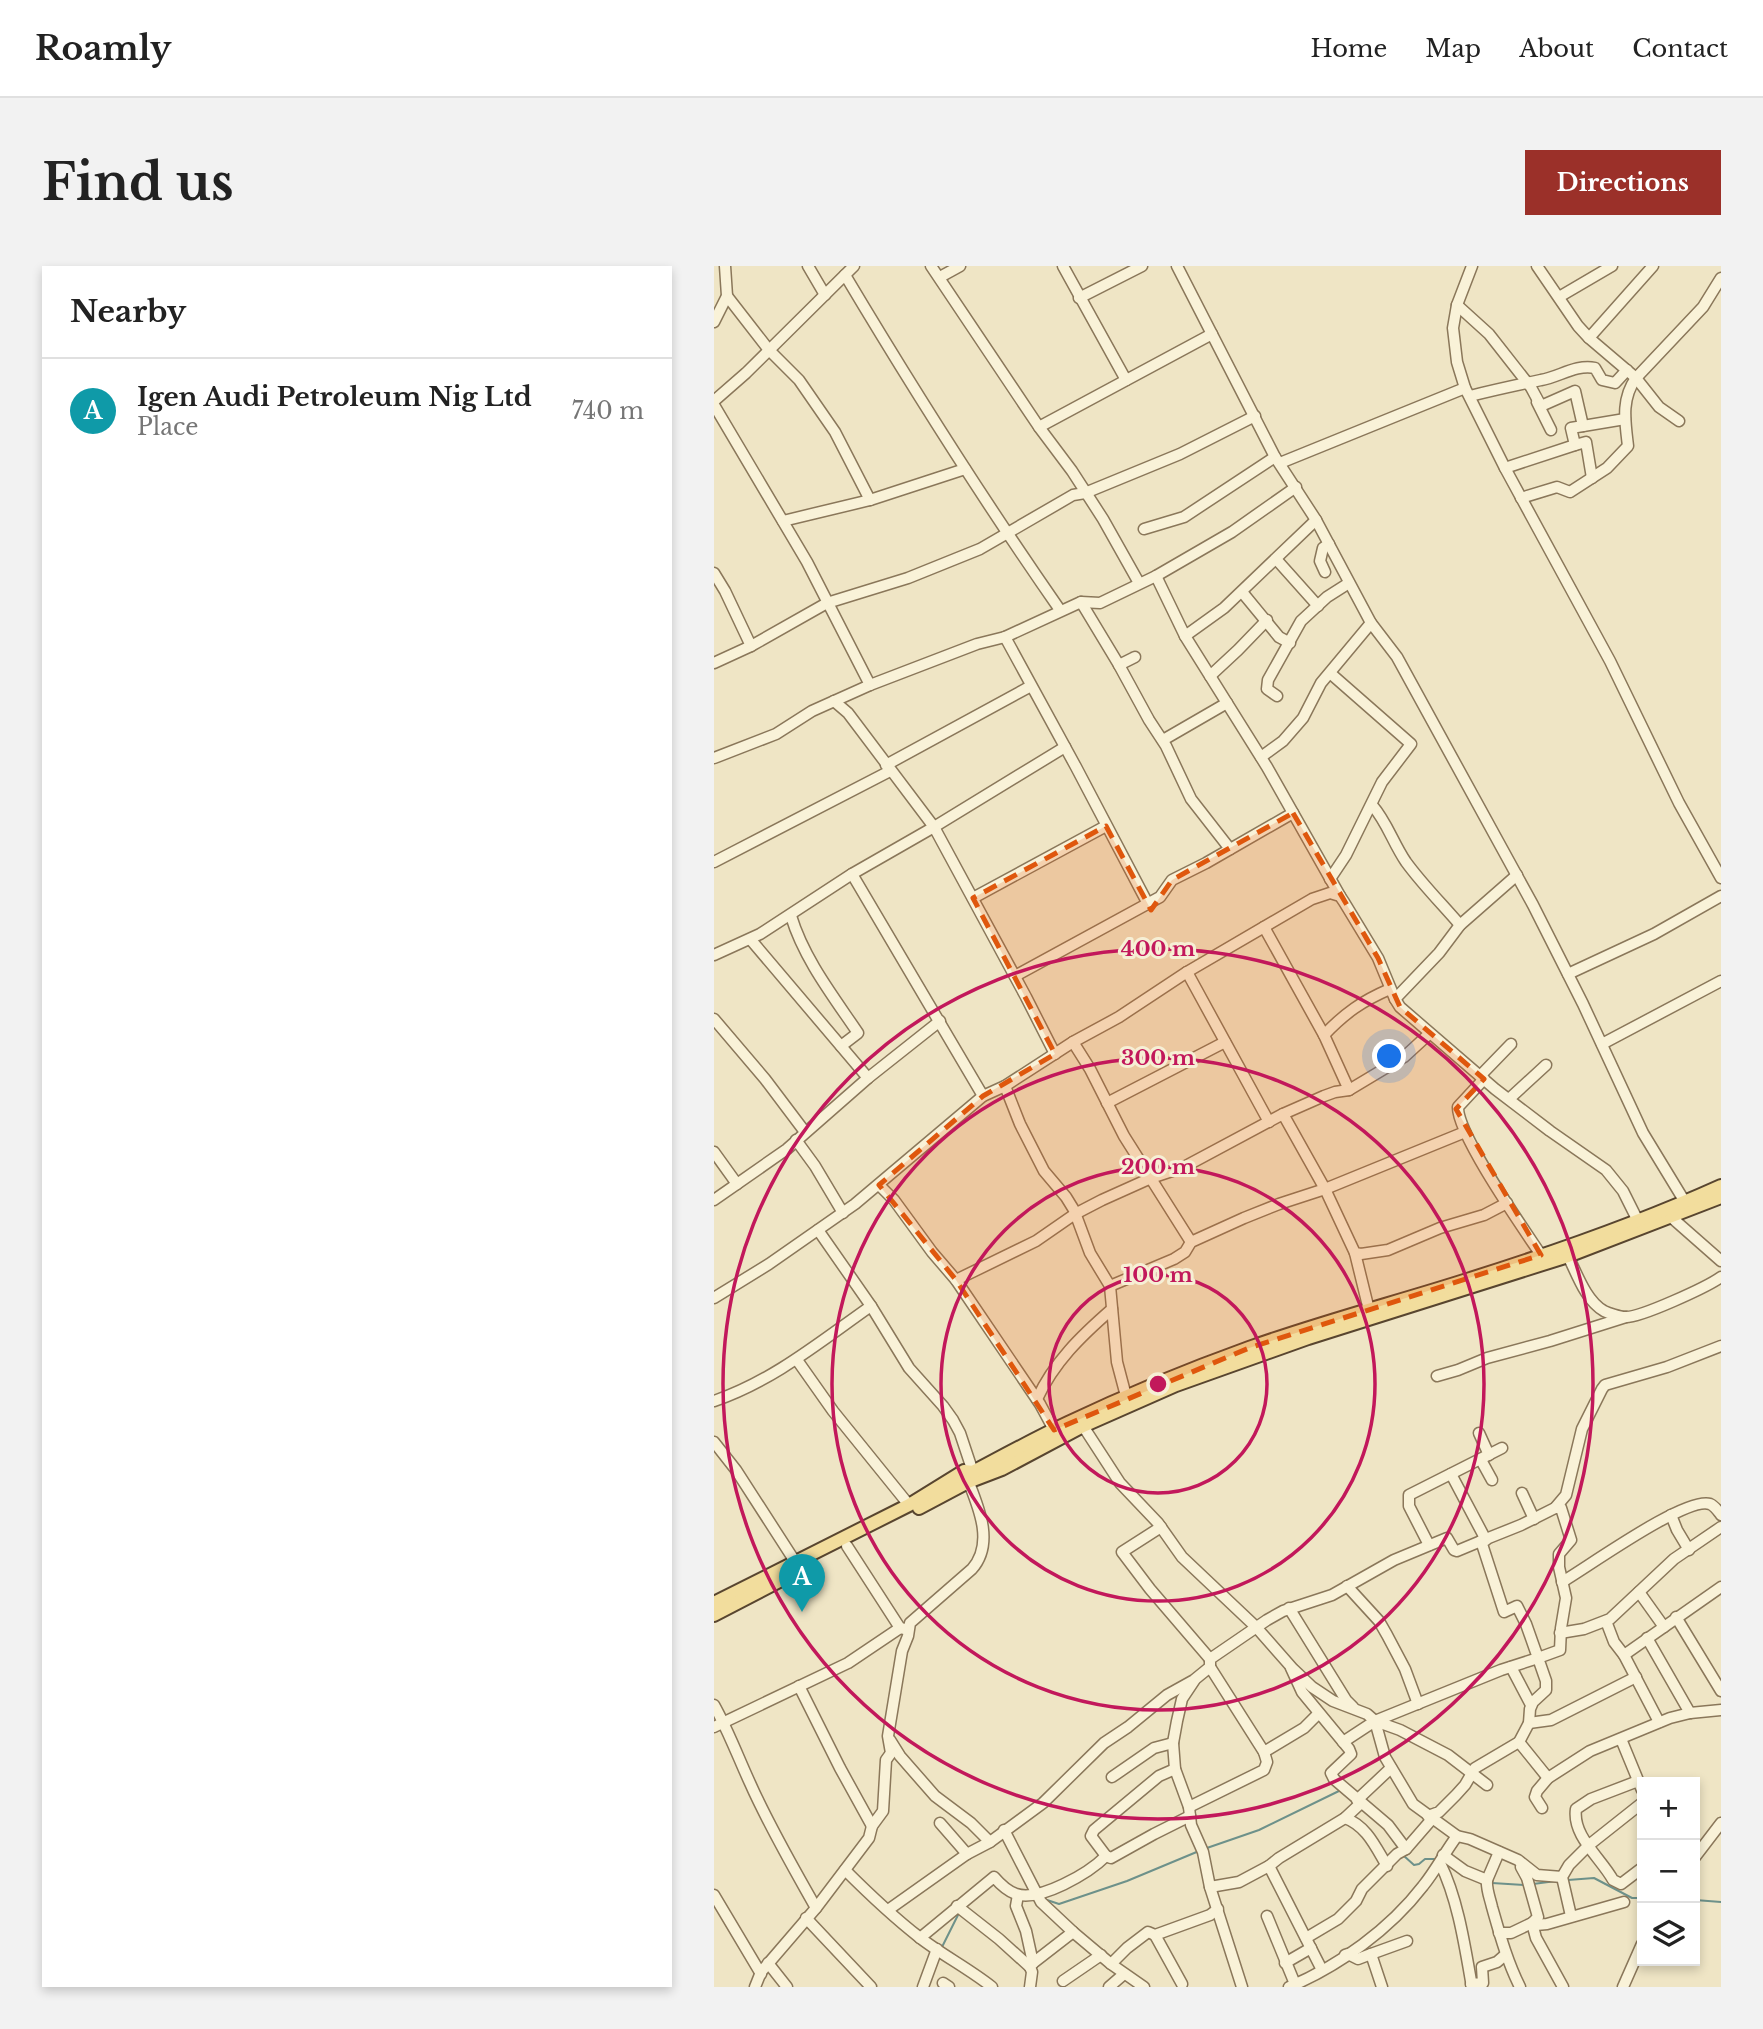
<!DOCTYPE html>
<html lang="en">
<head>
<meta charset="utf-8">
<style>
	:root { --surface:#fff; --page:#f2f2f2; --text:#222; --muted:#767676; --line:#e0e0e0; --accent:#9b3029 }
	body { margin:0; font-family:"Libre Baskerville",serif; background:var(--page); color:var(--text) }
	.controls { position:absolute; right:21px; bottom:21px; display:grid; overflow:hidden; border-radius:0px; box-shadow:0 4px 10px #0003 }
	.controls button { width:63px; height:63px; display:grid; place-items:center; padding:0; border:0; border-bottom:2px solid var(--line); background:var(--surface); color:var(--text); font:35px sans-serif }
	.you { position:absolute; left:676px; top:791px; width:24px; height:24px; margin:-18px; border:5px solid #fff; border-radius:50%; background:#1a73e8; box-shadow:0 0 0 10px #1a73e833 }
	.badge { display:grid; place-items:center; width:46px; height:46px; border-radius:50%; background:var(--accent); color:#fff; font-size:23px; font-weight:700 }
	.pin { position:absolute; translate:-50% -58px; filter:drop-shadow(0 2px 4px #0008) }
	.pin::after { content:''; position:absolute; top:37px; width:24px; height:21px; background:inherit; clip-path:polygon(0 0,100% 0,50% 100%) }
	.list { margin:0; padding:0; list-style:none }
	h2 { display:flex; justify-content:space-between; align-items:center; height:91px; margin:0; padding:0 28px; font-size:30px }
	h2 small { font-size:23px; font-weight:400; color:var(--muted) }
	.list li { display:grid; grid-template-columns:46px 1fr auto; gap:21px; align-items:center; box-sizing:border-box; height:105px; padding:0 28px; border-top:2px solid var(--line) }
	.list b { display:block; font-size:26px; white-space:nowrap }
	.list p { margin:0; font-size:23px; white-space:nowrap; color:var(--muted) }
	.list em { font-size:23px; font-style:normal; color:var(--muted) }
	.icon { flex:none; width:38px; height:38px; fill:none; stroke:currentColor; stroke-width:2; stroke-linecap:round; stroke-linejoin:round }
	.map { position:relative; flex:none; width:1007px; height:1721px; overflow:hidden; border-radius:0px }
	header { display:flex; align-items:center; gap:42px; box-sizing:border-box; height:98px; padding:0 35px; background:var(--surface); border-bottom:2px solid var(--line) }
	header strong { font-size:33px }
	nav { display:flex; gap:38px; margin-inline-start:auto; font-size:24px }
	.intro { display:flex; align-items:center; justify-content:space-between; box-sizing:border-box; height:168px; padding:0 42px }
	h1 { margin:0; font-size:49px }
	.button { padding:18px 32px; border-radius:0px; background:var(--accent); color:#fff; font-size:24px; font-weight:700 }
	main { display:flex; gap:42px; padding:0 42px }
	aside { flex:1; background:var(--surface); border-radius:0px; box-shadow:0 4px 10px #0003 }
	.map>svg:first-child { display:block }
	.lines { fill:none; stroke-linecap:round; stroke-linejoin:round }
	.stream { stroke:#6d918a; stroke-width:2 }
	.minor-casing { stroke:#8a775a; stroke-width:13 }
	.major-casing { stroke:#58452f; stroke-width:16 }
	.minor { stroke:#f9f2d8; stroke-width:10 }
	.major { stroke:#f2dd9d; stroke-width:12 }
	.marked { fill:#df570d; fill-opacity:0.2; stroke:#df570d; stroke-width:5; stroke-dasharray:14 9; stroke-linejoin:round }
	.ring { fill:none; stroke:#c2185b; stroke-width:3.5 }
	.centre { fill:#c2185b; stroke:#f6efd5; stroke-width:3.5 }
	.ring-label { font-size:21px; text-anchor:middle; font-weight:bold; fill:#c2185b; stroke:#f6efd5; stroke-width:6; stroke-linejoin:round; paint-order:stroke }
</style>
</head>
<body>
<header>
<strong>Roamly</strong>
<nav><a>Home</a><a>Map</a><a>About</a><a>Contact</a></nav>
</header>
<div class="intro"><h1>Find us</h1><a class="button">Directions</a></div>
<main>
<aside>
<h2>Nearby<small></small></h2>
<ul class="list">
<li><span class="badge" style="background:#0f9aa8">A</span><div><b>Igen Audi Petroleum Nig Ltd</b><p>Place</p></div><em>740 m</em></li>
</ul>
</aside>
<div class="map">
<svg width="1007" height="1721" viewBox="0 0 1007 1721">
	<rect width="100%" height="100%" fill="#efe5c5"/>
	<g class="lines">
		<g class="stream">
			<path d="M672 1564 685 1583"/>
			<path d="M490 1583 545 1564 627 1524"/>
			<path d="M690 1590 700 1599 705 1598 711 1593H721"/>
			<path d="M854 1614 880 1612 918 1632H928"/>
			<path d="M778 1617 810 1619"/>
			<path d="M819 1618 842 1615"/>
			<path d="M330 1633 345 1638 413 1615 485 1585"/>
			<path d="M981 1634 1007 1636"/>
			<path d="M227 1683 245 1647"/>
		</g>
		<g class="minor-casing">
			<g id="minor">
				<path d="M94 0 111 29"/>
				<path d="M217 0 325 161 358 205 389 253 425 317"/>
				<path d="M349 0 412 114"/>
				<path d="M463 0 561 191 602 254 657 357 683 391 819 639 869 738 929 867 971 936"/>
				<path d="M758 0 743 39 739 62 743 96 751 122 791 202 896 395 965 537 1007 612"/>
				<path d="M823 0 864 60 875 72 922 112 945 141 965 155"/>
				<path d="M131 9C199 123 270 235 346 344"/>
				<path d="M226 11 246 0"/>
				<path d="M13 30 55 84 85 114 121 166 156 234"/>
				<path d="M845 31 898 0"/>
				<path d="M365 32 428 0"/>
				<path d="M743 39 775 68 815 119"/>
				<path d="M0 56 13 30 11 0"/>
				<path d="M875 72 939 0"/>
				<path d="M814 116 827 140 861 125 869 160 857 162 861 179 872 176 878 212"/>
				<path d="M756 130C780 124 803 119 827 114 845 111 862 98 881 102L888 114 901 117 913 104"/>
				<path d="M0 135 32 107 140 0"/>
				<path d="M823 136 837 164"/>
				<path d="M0 139 93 296 156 419"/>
				<path d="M869 160 911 153"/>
				<path d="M325 161 498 68"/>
				<path d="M566 197 751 122"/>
				<path d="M791 202 861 179"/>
				<path d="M807 232 843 221 856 226 893 202 914 180C911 155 907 133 922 112L989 41 1007 12"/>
				<path d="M69 255 156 234 251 203"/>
				<path d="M430 263 470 251 561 191"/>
				<path d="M562 293 604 340"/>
				<path d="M611 306 606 295 609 282 615 278"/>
				<path d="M0 307 11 325 37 380"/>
				<path d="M442 310 471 370 553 501 626 630"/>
				<path d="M528 326 565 371 576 377"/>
				<path d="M367 336 405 399 435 454 452 480 477 533 516 583"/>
				<path d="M471 370 510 342 602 254"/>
				<path d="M291 371 362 501 434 638"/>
				<path d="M0 397 37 380 113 337 194 312 266 283 359 229 371 227 466 188 541 150"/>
				<path d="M405 399 421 391"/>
				<path d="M496 410 524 384 553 354"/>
				<path d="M563 430 553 423 554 414 587 355 613 331 635 317"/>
				<path d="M120 435 134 447 220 561 312 731 341 788"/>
				<path d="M449 474 513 437"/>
				<path d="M547 491 569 475 589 452 607 417 657 357"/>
				<path d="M0 492 62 468 98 445 156 419 263 378 291 371 367 336 386 337 442 310 518 266 582 221"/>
				<path d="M172 499 317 420"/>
				<path d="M658 539C673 556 679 577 692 596 708 618 728 638 746 659"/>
				<path d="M0 596 176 505"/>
				<path d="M138 608 269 830"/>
				<path d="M616 613 632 589 668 516 697 478 616 407"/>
				<path d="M259 632 392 560"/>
				<path d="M77 650C90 693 119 730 144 767L127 780"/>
				<path d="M550 661 610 769"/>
				<path d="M37 674 154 812"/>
				<path d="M0 689 46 668 138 608 220 561 351 481"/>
				<path d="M473 706 555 856"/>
				<path d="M854 708 940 668 1007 630"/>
				<path d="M301 710 446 631 458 614 492 597 579 547"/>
				<path d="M681 733 725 687 746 659 803 609"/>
				<path d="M0 753 51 813 91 866"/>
				<path d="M359 776 376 803 410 870 477 976"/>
				<path d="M888 778 1007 715"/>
				<path d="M766 810 797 778"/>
				<path d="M770 813 744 841C743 868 809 962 827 989"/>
				<path d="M291 820 306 858 330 905 352 931 360 944 376 987 396 1020 403 1096 412 1130"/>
				<path d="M635 824 690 791 715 768"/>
				<path d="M795 833 832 799"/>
				<path d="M393 837 511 776"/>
				<path d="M569 848 611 923 641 987 647 988 674 984 726 962 770 949 793 937"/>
				<path d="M82 874 101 900 129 947"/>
				<path d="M0 886 23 918"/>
				<path d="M165 919 180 934 218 986 242 1014 326 1138 340 1164"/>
				<path d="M0 934 73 883 154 812 226 755"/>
				<path d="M957 951 1007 995"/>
				<path d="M104 964 157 1040 195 1102 229 1140 239 1154 246 1167 259 1206"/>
				<path d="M641 987 655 1044"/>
				<path d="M854 990C863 1008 872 1035 890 1045 894 1047 906 1051 911 1051 926 1052 993 1021 1007 1011"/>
				<path d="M242 1014 322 975 361 948 388 934 437 912 470 901 569 848 610 830 621 826 635 824 610 769C631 747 648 735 676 723"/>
				<path d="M396 1020 460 993 471 986 477 976 530 952 565 938 611 923 751 866"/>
				<path d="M0 1032 55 998 141 938 269 830 291 820 359 776 405 751 473 706 598 633 616 627 626 630 630 636 664 692 681 733 686 741 781 823 836 865 892 904 909 925 924 955"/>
				<path d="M83 1094 119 1145 195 1239"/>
				<path d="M723 1110 744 1104 773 1092 836 1075 912 1051"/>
				<path d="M323 1133C340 1096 367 1070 398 1043"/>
				<path d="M0 1135C59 1115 107 1075 157 1040"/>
				<path d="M369 1160 406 1217 444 1257 468 1291 542 1361 579 1403 598 1421 619 1435 653 1448 661 1455 686 1464 734 1489 773 1519"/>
				<path d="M765 1167 775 1189"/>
				<path d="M0 1176 22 1204 82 1297"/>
				<path d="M767 1194 778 1214"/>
				<path d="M737 1208 772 1274"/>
				<path d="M808 1227 820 1253"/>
				<path d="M957 1249 963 1264 975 1284"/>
				<path d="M447 1261 408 1286 436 1323 496 1393"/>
				<path d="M767 1275 807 1259 841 1242 852 1229 868 1163 888 1123 891 1119 953 1101 1007 1080"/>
				<path d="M715 1279 695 1240V1229L788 1182"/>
				<path d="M133 1280 186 1362 191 1363"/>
				<path d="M848 1316C874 1301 972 1230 996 1238 1001 1240 1004 1245 1007 1249"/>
				<path d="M633 1320 665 1355 673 1369 691 1403 704 1438"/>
				<path d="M925 1326 950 1361"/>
				<path d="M575 1342 632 1434 639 1441"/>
				<path d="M962 1351 1007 1425"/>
				<path d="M892 1355 900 1376 910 1389 945 1456"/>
				<path d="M846 1367 870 1363 896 1353 960 1293 1007 1261"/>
				<path d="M933 1372 976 1447"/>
				<path d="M910 1389 1007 1321"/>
				<path d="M496 1401 550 1486 590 1462 604 1448"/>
				<path d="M797 1401 817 1439"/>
				<path d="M577 1402 588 1426 635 1483 637 1488 617 1507 620 1513 674 1559 692 1583"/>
				<path d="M480 1415 468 1433 463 1455 459 1477 461 1503 475 1541 477 1559 489 1586 496 1621 528 1721"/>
				<path d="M85 1420 126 1502 158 1560"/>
				<path d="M0 1439C14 1464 24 1491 36 1517 55 1560 79 1601 102 1642"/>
				<path d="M661 1455 671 1491 699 1538 743 1570 756 1573 804 1594 823 1609 848 1611"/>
				<path d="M815 1457 837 1454 922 1411"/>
				<path d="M0 1461 134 1397 186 1362"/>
				<path d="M907 1473 928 1524"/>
				<path d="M176 1474 186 1490 221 1530 257 1557 276 1576"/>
				<path d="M805 1476 834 1512"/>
				<path d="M461 1503 445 1510 380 1564 377 1570 392 1590 397 1592 440 1568 476 1550"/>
				<path d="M398 1511 440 1482 459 1477"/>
				<path d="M924 1515 877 1533 862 1543C858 1570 887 1592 899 1614L907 1618 928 1602"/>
				<path d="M643 1534 677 1502"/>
				<path d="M475 1541 550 1504 553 1496 550 1486"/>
				<path d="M828 1542 821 1531 823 1525 834 1512 876 1485 956 1452 976 1447 1007 1444"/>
				<path d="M714 1550 725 1546 742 1529 751 1519 761 1502 805 1476 815 1457 816 1443 819 1436 832 1424V1415L824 1392 846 1384 847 1362 852 1332 845 1301V1288L857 1274 847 1242H841"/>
				<path d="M631 1552C653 1560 662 1582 673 1600"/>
				<path d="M226 1557 253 1588"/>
				<path d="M290 1564 327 1636 359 1666 397 1698 430 1721"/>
				<path d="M729 1589 751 1605 773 1614"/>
				<path d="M981 1591 1007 1557"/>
				<path d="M726 1597C744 1633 751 1681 758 1721"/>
				<path d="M555 1600 608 1704"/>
				<path d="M807 1601 813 1612 824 1651 818 1657 822 1672 849 1721"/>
				<path d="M131 1604C154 1627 178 1650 205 1671 228 1689 254 1702 278 1721"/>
				<path d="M773 1614C772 1623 776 1632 778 1641 786 1669 793 1695 806 1721"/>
				<path d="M773 1614 785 1586"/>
				<path d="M496 1621 525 1616 555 1600 565 1592 631 1552 647 1537"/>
				<path d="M0 1629 47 1708"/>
				<path d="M304 1629 302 1640 312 1665 319 1697 316 1701 318 1706 316 1721"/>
				<path d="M243 1640 285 1673 316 1701"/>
				<path d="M174 1644 253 1588 276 1576 329 1537 390 1477 414 1461 453 1429 480 1414 496 1401V1393L553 1354 569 1345 618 1329 680 1294 733 1272 740 1284 743 1285 767 1275 790 1346 803 1340 812 1358 824 1392 787 1404 661 1455 629 1476"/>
				<path d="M553 1650 581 1718"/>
				<path d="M857 1650 848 1611 855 1599 875 1579 928 1537"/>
				<path d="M92 1652 157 1721"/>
				<path d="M785 1667H797L818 1657 822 1659 833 1658 910 1636"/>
				<path d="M441 1669 468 1718"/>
				<path d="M206 1672 280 1611C286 1618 293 1625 302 1628 326 1636 375 1607 392 1590"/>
				<path d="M592 1672 624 1653 642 1635 648 1623 683 1588 692 1583 718 1553"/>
				<path d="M657 1688 693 1675"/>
				<path d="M631 1689 634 1688 644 1693 657 1688 668 1721"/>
				<path d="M54 1697 73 1721"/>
				<path d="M319 1697 359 1666"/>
				<path d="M571 1697 597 1682"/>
				<path d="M397 1698 413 1682 434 1666 441 1669 496 1649 504 1643"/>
				<path d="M349 1715 387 1689"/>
				<path d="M229 1717 235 1721"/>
				<path d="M757 1718 769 1717 768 1701 783 1696 791 1689"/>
				<path d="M41 1721 47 1706 102 1642 155 1572 158 1560 169 1545 172 1494 177 1487 174 1470 188 1385 194 1370 196 1357 258 1303C281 1277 264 1240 253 1212"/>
				<path d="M209 1721 223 1683"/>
				<path d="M395 1721 410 1708"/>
				<path d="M575 1721C625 1700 676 1663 709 1620 722 1604 731 1586 743 1570"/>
				<path d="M909 1721 928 1678"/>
			</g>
		</g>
		<g class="major-casing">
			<g id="major">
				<path d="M205 1242 254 1216 288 1203 369 1160 462 1119 594 1072 854 990 1007 931"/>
				<path d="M0 1337 195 1239 250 1205 259 1206C291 1189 322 1172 354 1157 413 1129 474 1104 535 1082 607 1056 681 1037 753 1014 839 987 925 957 1007 920"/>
				<path d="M0 1349 96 1299"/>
			</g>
		</g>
		<use href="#minor" class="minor"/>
		<use href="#major" class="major"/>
	</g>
	<path class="marked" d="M579 547 664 692 686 741 770 813 742 843 827 989 535 1082 340 1164 242 1014 165 919 269 830 341 788 259 632 392 560 437 644 458 614Z"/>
	<g class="ring">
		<circle cx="444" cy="1118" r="109"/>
		<circle cx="444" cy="1118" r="217"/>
		<circle cx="444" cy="1118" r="326"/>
		<circle cx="444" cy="1118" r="435"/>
	</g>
	<circle cx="444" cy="1118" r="10" class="centre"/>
	<g class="ring-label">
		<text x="444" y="690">400 m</text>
		<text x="444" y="799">300 m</text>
		<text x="444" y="908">200 m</text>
		<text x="444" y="1016">100 m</text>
	</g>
</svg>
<div class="controls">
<button>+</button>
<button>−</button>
<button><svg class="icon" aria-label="layers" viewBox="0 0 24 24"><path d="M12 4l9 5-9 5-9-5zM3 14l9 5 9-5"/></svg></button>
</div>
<div class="you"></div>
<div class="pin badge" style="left:88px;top:1346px;background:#0f9aa8">A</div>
</div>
</main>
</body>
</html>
